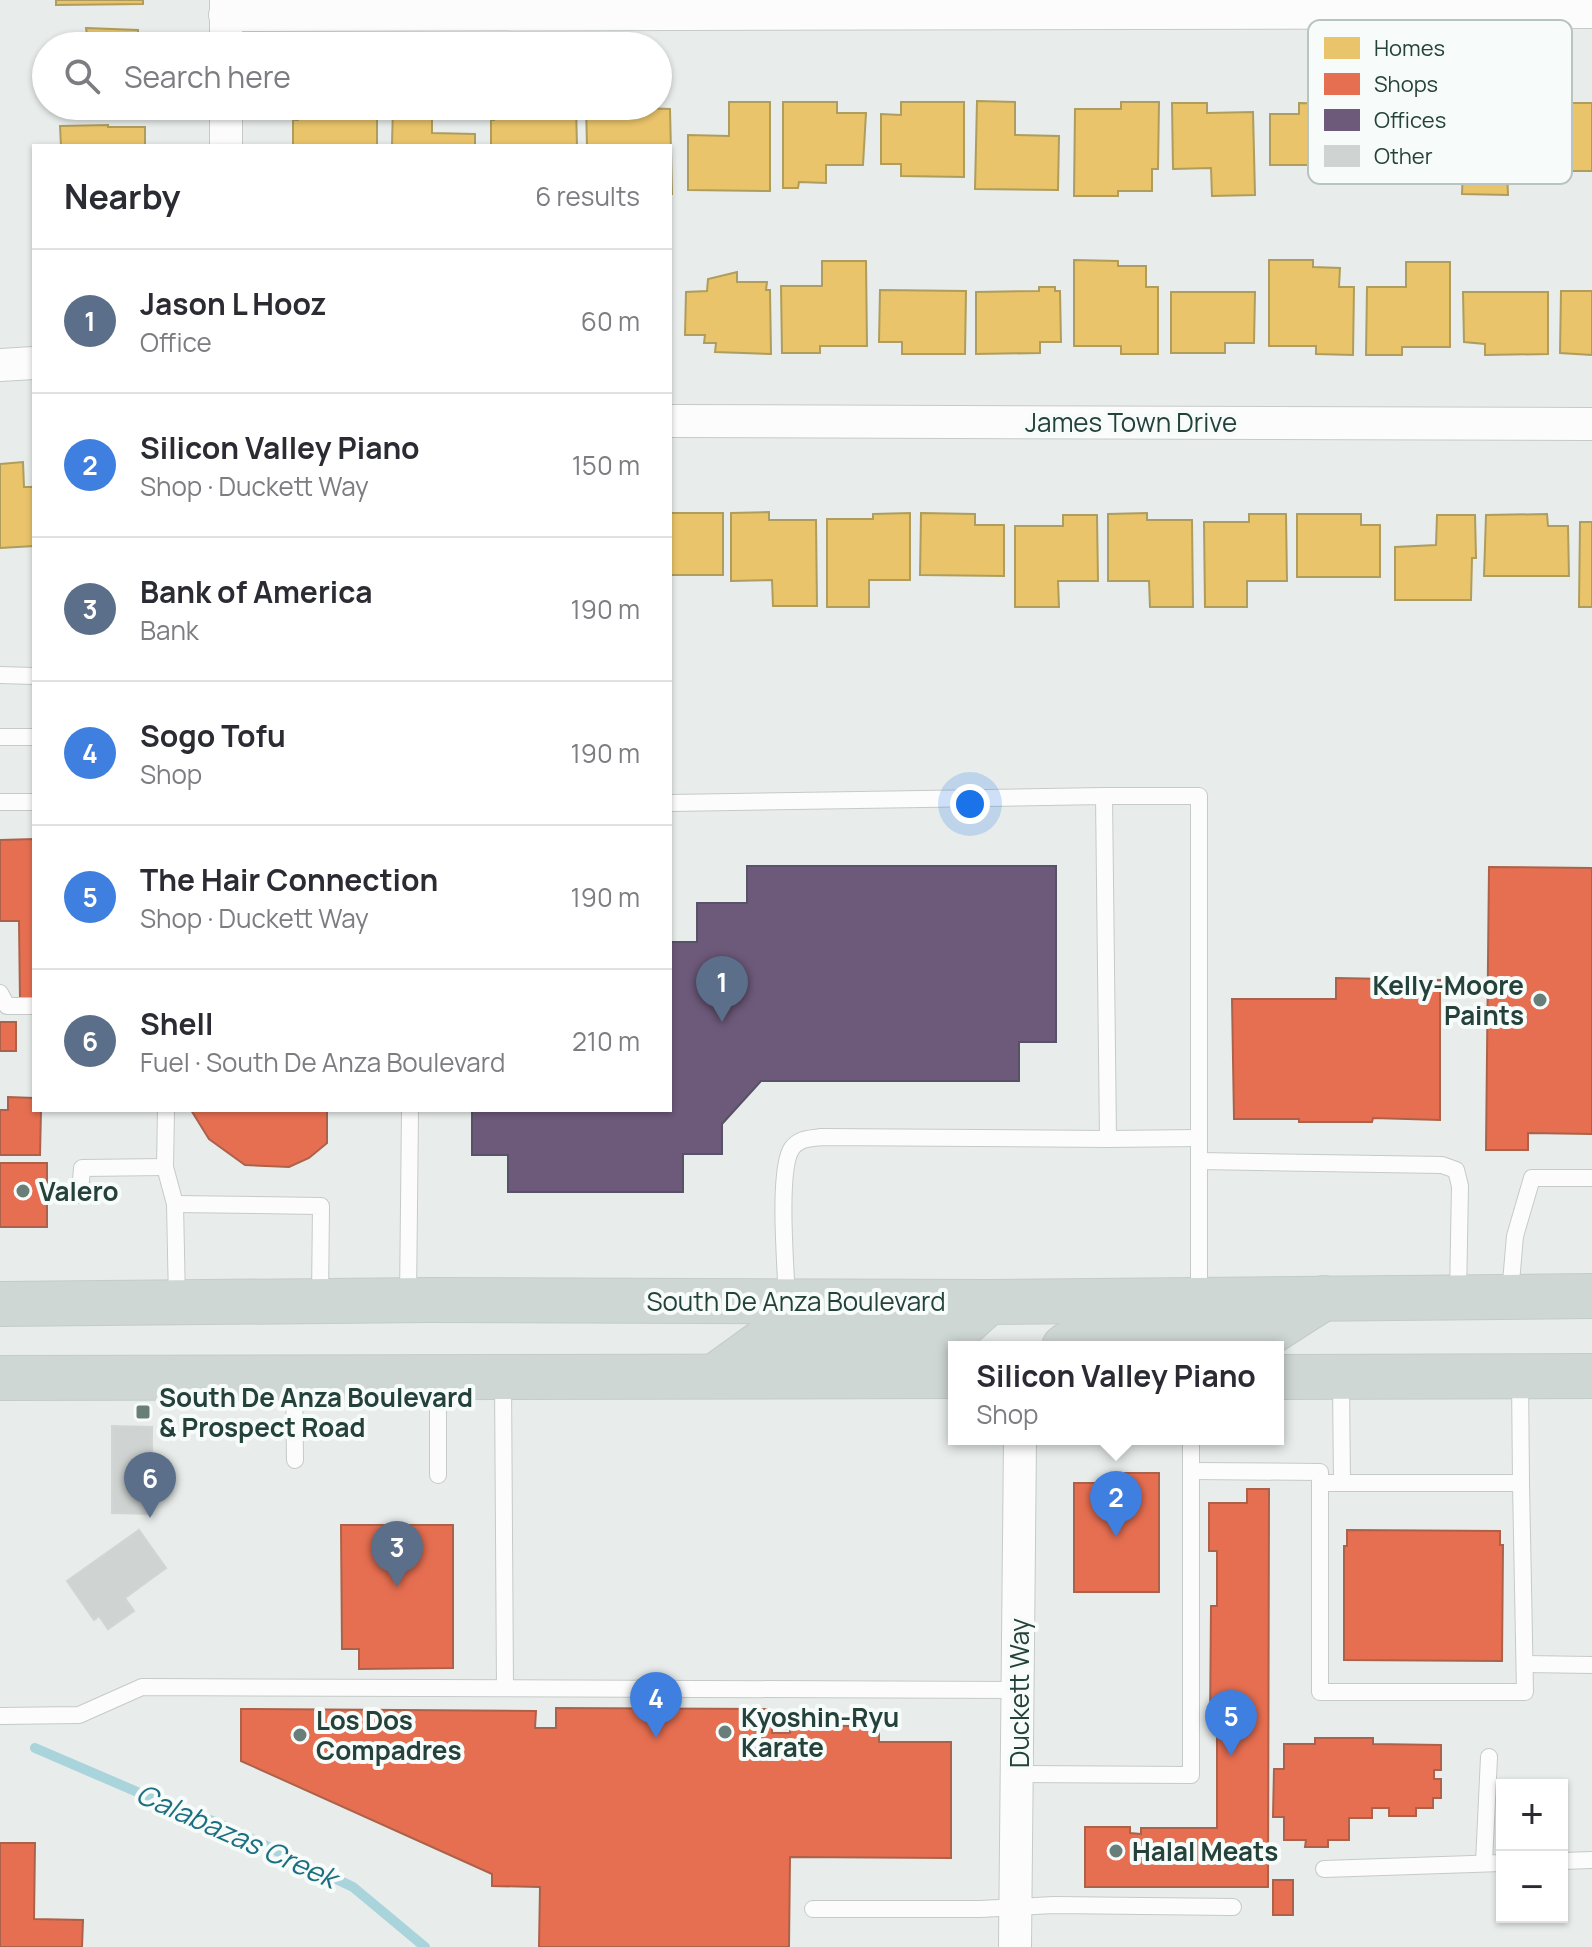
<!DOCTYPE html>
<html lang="en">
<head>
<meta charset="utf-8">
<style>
	:root { --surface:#fff; --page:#f7f7f7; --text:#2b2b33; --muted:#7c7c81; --line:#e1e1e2; --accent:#697e78 }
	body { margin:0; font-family:Manrope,sans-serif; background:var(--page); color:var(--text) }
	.controls { position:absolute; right:24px; bottom:24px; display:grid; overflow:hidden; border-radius:0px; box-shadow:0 2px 6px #0004 }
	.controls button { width:72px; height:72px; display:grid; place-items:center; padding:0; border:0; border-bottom:2px solid var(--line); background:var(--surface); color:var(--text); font:40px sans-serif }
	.you { position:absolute; left:970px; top:804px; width:28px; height:28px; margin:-20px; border:6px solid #fff; border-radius:50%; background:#1a73e8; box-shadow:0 0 0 12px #1a73e833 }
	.badge { display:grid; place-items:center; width:52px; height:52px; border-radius:50%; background:var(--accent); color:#fff; font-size:26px; font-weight:700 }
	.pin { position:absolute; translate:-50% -66px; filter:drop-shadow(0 2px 4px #0008) }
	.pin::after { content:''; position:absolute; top:42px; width:28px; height:24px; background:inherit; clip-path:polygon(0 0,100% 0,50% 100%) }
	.popup { position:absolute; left:948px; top:1341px; width:336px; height:104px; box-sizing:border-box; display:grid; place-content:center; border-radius:0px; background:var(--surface); filter:drop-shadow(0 2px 6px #0005); font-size:26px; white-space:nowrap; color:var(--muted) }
	.popup b { font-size:30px; color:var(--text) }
	.popup::after { content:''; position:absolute; left:50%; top:100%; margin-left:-16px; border:16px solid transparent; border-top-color:var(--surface) }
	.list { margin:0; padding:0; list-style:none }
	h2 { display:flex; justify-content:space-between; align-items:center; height:104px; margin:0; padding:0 32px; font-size:34px }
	h2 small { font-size:26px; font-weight:400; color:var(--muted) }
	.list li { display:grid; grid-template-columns:52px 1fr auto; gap:24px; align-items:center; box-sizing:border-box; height:144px; padding:0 32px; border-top:2px solid var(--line) }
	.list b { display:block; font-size:30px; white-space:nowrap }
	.list p { margin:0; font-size:26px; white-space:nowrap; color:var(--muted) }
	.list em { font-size:26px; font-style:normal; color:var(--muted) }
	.icon { flex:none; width:44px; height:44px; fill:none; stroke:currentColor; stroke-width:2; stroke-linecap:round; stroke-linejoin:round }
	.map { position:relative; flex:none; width:1592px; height:1947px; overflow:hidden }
	.search { position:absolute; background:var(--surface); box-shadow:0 2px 6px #0004; left:32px; top:32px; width:640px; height:88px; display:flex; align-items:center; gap:20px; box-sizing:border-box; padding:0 28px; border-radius:44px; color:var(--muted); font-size:30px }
	.panel { position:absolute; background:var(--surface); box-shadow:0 2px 6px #0004; left:32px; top:144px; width:640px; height:968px; border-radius:0px }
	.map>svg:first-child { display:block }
	.homes { fill:#e9c46a; stroke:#ae9d5c; stroke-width:2 }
	.shops { fill:#e76f51; stroke:#ac624a; stroke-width:2 }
	.offices { fill:#6d597a; stroke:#575267; stroke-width:2 }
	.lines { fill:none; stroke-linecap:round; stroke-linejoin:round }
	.stream { stroke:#a9d4db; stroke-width:10 }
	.building { fill:#cfd4d2; stroke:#d1d6d4; stroke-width:2 }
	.service-casing { stroke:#c5cac8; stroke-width:18 }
	.minor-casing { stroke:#c5cac8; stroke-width:34 }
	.primary-casing { stroke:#c3ccc9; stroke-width:46 }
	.service { stroke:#fcfcfc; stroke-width:16 }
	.minor { stroke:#fcfcfc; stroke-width:32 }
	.primary { stroke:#cfd7d5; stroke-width:44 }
	.poi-dot { fill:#697e78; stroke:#f7fbf9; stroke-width:3 }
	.labels { text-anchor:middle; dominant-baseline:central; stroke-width:8; stroke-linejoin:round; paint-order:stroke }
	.street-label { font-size:26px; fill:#24423a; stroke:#f7fbf9 }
	.poi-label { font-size:26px; font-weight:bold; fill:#24423a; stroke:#f7fbf9; text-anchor:start }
	.water-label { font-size:28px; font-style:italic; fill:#1c6f80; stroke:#f7fbf9 }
	.key { fill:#f7fbf9; stroke:#b8c4c0; stroke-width:2 }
	.key-label { font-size:22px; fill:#24423a }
</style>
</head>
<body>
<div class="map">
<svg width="1592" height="1947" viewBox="0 0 1592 1947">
	<rect width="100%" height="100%" fill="#e8edeb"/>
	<g class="homes">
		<path d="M56 0H143V4L56 5Z"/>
		<path d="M86 28 138 30V46H70V35H87Z"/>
		<path d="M977 101 1015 102V135L1059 136 1058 190 975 189Z"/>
		<path d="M1511 101 1547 102 1546 170 1507 169 1508 195 1462 194 1465 112H1511Z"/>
		<path d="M729 102H770V191L688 190V135L729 136Z"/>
		<path d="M783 102H837V113H866L863 165H826V183L799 182 798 188H783Z"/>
		<path d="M901 102H964V177L901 176V164H881V114L901 115Z"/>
		<path d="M1121 102H1159L1158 169H1152V191H1118V196H1074L1075 109H1121Z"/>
		<path d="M1367 102 1419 103V113L1450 114 1449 165 1366 164Z"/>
		<path d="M1172 103H1207V113L1253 112 1255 195 1212 196 1211 168 1173 169Z"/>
		<path d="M1299 103 1352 104V165H1270V114H1299Z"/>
		<path d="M1560 103H1592V171H1561Z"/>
		<rect x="65" y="106" width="84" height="8"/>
		<path d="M314 106H377V146H293V120H298L300 112H314Z"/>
		<path d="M393 106H432V133L475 134V146L392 145Z"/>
		<path d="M513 106H576L577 146H491V120H494L493 111H513Z"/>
		<path d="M586 106 670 109 672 195 670 146H587Z"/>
		<path d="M108 125V127H145V146H61L60 126Z"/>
		<path d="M1074 260 1118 261V266H1146V287H1158V354H1121V346H1074Z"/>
		<path d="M1269 260H1313V267L1340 268 1339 287H1354L1353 355 1316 354V346H1269Z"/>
		<path d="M822 261H866L867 346H820V353H782L781 286H822Z"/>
		<path d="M1406 262H1450V347H1402V355H1366L1367 287H1406Z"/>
		<path d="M737 272V282H767L766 290H770L771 354 715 352 716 343H704L705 335H685L686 292 707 291 708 279Z"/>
		<path d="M1039 287H1055V291H1060L1061 342H1040V353L976 354V292L1039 291Z"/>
		<path d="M880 290 966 291 965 354H902V342H879Z"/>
		<path d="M1561 291H1592V355L1560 353Z"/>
		<path d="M1171 292H1255L1254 343H1225V353H1171Z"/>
		<path d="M1463 292H1548V354L1485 355V344L1464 342Z"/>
		<path d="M23 462 24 487H32L34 484V546L0 548V464Z"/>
		<path d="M769 512V520H816L817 606H773L772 580 731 581V513Z"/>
		<rect x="670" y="513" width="53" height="62"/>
		<path d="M910 513V580H869V607H827V519H873V514Z"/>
		<path d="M921 513 975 514V525H1004V576L920 575Z"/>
		<path d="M1147 513V520H1192L1193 607H1150L1149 581H1108V514Z"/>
		<path d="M1249 514H1286L1287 581H1247V607H1205L1204 522H1249Z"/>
		<path d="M1297 514H1361V525H1380V577H1297Z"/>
		<path d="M1547 514 1548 526H1568L1569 576H1484L1486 515Z"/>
		<path d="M1063 515H1097L1098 581H1058L1059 607H1015V526H1063Z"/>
		<path d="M1437 515H1475L1476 558H1472L1471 600H1395V547L1436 545Z"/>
		<path d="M1580 522H1592V607H1579Z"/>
	</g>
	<g class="shops">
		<path d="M34 839V1001H20L19 921H0V840Z"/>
		<path d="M1489 867 1592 868V1134L1528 1133V1150H1486Z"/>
		<path d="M1336 978 1440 980V1120L1373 1118 1372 1122H1299V1119H1234L1232 999H1336Z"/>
		<rect x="0" y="1022" width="16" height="29"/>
		<path d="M8 1097 34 1098V1110H41L40 1155H0V1110H8Z"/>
		<path d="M191 1110H327V1143L309 1158 289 1167 245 1165 209 1139Z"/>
		<rect x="0" y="1163" width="47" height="64"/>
		<path d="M1125 1473H1159V1592H1074V1483H1125Z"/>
		<path d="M1247 1489H1269L1268 1887H1085V1827H1130V1833L1141 1834V1828H1217V1729H1210L1211 1606H1217V1551H1209V1503H1247Z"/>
		<path d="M341 1525H453V1668L359 1669V1649H342Z"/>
		<path d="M1347 1530 1500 1531V1545H1503L1502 1661 1344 1660V1546H1347Z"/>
		<path d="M556 1708 772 1709V1733H790V1726H879V1742H951V1858L790 1857 789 1947H539L540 1887 492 1886V1874L241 1761V1709L536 1711 535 1728H556Z"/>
		<path d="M1315 1738H1373V1744L1441 1745V1770H1434V1779H1441V1798H1433V1808H1416V1816H1389V1808H1372V1818H1349V1840H1328V1847H1305L1306 1840H1284V1817H1273L1274 1769H1284V1744H1315Z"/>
		<path d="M0 1843H35L34 1919 83 1920 82 1947H0Z"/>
		<rect x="1273" y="1880" width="20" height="35"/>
	</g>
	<path class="offices" d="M747 866H1056V1042H1019V1081H761L722 1124V1154H683V1192H508V1155H472V1110H670V942H697V903H747Z"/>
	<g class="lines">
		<path class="stream" d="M35 1748 142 1794 220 1824 353 1887 425 1947"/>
	</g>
	<g class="building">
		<path d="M112 1426 152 1427V1514L112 1513Z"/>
		<path d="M139 1530 166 1568 125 1598 134 1611 108 1629 99 1616 94 1620 67 1581Z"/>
	</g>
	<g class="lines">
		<g class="service-casing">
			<g id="service">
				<path d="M0 675 34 676"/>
				<path d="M0 737H34"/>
				<path d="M1104 796H1199V1299"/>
				<path d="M0 802H34"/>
				<path d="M670 803 1104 796 1108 1139 821 1137C809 1139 800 1138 792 1148 777 1169 786 1270 787 1300"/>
				<path d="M0 993 7 1006H34"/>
				<path d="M166 1110 165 1167 175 1204 177 1301"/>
				<path d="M1108 1139 1199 1138"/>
				<path d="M1199 1161 1442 1165 1456 1170 1460 1186 1458 1296"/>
				<path d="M80 1195 82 1168 165 1167"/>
				<path d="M175 1204 321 1206 320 1298"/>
				<path d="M1510 1294 1515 1236 1532 1178H1592"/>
				<path d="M408 1300 410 1110"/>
				<path d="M438 1377V1475"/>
				<path d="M1520 1377 1521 1483"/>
				<path d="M294 1378 295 1460"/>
				<path d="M503 1378 505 1688"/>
				<path d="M1341 1380 1342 1483"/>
				<path d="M1192 1471 1320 1472V1692H1525L1521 1483H1320"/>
				<path d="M1525 1664 1592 1665"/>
				<path d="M0 1716 79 1715 142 1687 1019 1690"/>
				<path d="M1019 1774 1191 1775V1439"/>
				<path d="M1562 1861 1592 1860"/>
				<path d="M1484 1863 1489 1757"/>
				<path d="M1324 1869 1502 1863"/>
				<path d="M813 1909H980L1054 1905 1233 1907"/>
			</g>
		</g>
		<g class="minor-casing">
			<g id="minor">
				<path d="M226 0V46"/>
				<path d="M225 15 1592 12"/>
				<path d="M226 106V146"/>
				<path d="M0 365 34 363"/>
				<path d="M670 421 1592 424"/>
				<path d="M1015 1947 1020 1439"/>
			</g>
		</g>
		<g class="primary-casing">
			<g id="primary">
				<path d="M0 1304 428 1300 989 1302 1592 1296"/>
				<path d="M1064 1347 1068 1344 1263 1337 1324 1298"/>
				<path d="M715 1376 769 1337H950L989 1302"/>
				<path d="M1278 1377 1592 1376"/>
				<path d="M0 1378 954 1376"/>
			</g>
		</g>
		<use href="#service" class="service"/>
		<use href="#minor" class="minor"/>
		<use href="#primary" class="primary"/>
	</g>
	<g class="poi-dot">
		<circle cx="1540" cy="1000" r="8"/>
		<circle cx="23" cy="1191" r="8"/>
		<rect x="135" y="1404" width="16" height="16" rx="4"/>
		<circle cx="725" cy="1732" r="8"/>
		<circle cx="300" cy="1735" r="8"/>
		<circle cx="1116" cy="1851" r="8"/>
	</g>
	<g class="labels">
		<g class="street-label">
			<text x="1131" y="422">James Town Drive</text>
			<text x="796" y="1301">South De Anza Boulevard</text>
			<text transform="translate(1019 1693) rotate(-90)">Duckett Way</text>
		</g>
		<g class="poi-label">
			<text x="1524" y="985" text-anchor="end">Kelly-Moore<tspan x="1524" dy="30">Paints</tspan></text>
			<text x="39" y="1191">Valero</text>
			<text x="159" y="1397">South De Anza Boulevard<tspan x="159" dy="30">&amp; Prospect Road</tspan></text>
			<text x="741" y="1717">Kyoshin-Ryu<tspan x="741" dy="30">Karate</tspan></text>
			<text x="316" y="1720">Los Dos<tspan x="316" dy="30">Compadres</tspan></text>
			<text x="1132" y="1851">Halal Meats</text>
		</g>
		<g class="water-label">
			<text transform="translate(237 1835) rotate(24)">Calabazas Creek</text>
		</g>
	</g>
	<rect x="1308" y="20" width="264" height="164" rx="12" class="key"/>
	<rect x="1324" y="37" width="36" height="22" fill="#e9c46a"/>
	<rect x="1324" y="73" width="36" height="22" fill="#e76f51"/>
	<rect x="1324" y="109" width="36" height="22" fill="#6d597a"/>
	<rect x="1324" y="145" width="36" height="22" fill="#cfd4d2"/>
	<g class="key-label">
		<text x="1374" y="56">Homes</text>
		<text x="1374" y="92">Shops</text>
		<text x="1374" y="128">Offices</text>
		<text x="1374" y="164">Other</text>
	</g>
</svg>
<div class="controls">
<button>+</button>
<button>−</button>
</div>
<div class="you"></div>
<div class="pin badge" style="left:722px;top:1022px;background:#5c6f8a">1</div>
<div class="pin badge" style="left:1116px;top:1537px;background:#3f7fe0">2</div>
<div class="popup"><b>Silicon Valley Piano</b>Shop</div>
<div class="pin badge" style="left:397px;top:1587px;background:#5c6f8a">3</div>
<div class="pin badge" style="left:656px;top:1738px;background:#3f7fe0">4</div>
<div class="pin badge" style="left:1231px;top:1756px;background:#3f7fe0">5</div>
<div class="pin badge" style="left:150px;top:1518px;background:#5c6f8a">6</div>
<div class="search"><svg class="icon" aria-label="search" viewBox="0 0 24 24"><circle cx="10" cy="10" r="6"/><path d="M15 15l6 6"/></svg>Search here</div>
<section class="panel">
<h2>Nearby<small>6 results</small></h2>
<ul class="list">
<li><span class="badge" style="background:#5c6f8a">1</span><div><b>Jason L Hooz</b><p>Office</p></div><em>60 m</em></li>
<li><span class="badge" style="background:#3f7fe0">2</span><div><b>Silicon Valley Piano</b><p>Shop · Duckett Way</p></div><em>150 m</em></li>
<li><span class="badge" style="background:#5c6f8a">3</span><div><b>Bank of America</b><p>Bank</p></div><em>190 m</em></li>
<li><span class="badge" style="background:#3f7fe0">4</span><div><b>Sogo Tofu</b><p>Shop</p></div><em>190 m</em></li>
<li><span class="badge" style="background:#3f7fe0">5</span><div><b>The Hair Connection</b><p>Shop · Duckett Way</p></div><em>190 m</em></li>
<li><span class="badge" style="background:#5c6f8a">6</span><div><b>Shell</b><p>Fuel · South De Anza Boulevard</p></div><em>210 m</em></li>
</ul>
</section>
</div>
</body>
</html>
